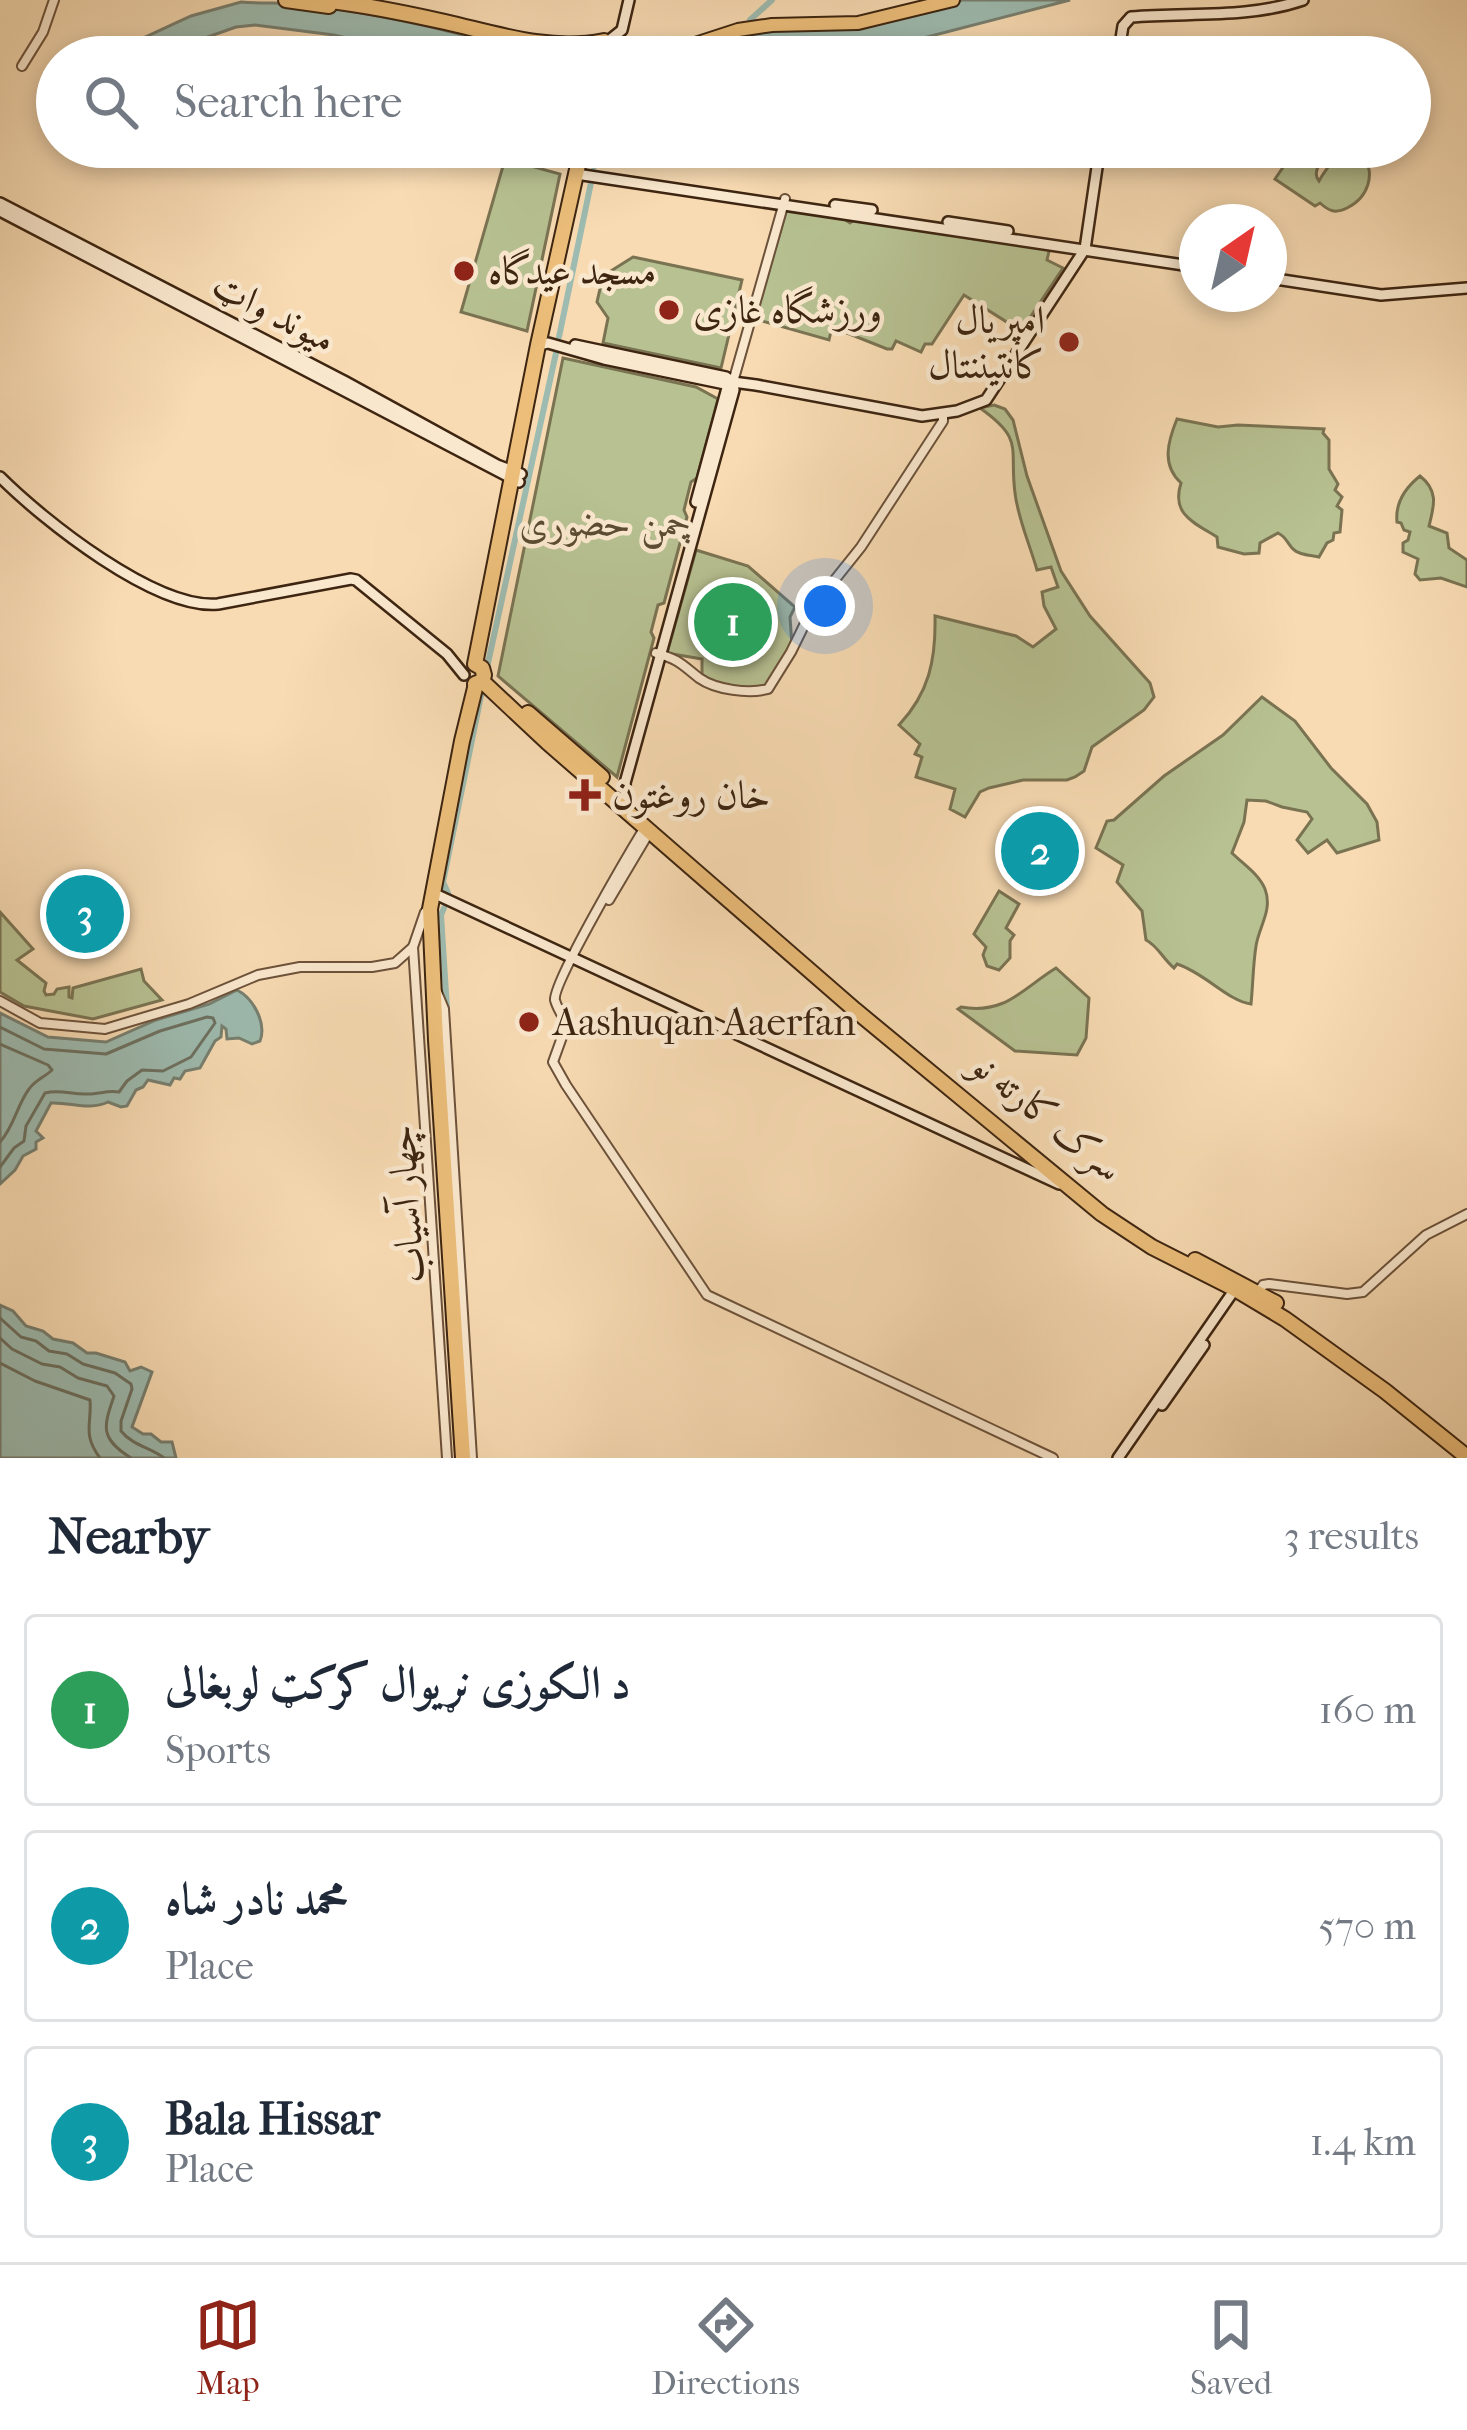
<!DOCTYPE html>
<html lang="en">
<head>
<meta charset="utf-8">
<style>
	:root { --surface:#fff; --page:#f2f2f3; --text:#1f2937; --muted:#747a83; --line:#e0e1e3; --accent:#8f2418 }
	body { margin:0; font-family:"IM FELL French Canon",Amiri,serif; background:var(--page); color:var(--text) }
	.compass { position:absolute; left:1179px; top:204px; width:108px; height:108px; border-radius:50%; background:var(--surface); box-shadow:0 6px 18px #0003; rotate:34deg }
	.you { position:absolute; left:825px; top:606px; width:42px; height:42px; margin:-30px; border:9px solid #fff; border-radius:50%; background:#1a73e8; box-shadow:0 0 0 18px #1a73e833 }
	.badge { display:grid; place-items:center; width:78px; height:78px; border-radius:50%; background:var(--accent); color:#fff; font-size:39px; font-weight:700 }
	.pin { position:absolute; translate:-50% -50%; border:6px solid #fff; box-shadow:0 3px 12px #0006 }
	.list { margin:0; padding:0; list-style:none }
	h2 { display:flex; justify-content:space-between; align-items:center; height:156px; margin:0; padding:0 48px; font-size:51px }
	h2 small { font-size:39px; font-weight:400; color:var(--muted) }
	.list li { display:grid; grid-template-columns:78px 1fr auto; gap:36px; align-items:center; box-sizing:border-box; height:192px; margin:0 24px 24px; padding:0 24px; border:3px solid var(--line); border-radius:12px }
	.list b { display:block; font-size:45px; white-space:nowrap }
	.list p { margin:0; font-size:39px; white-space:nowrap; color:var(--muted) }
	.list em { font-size:39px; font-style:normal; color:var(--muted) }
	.icon { flex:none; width:66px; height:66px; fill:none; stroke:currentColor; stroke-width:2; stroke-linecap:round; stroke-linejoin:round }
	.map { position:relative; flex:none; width:1467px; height:1458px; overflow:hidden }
	.search { position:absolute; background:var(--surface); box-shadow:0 6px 18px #0003; left:36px; right:36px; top:36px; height:132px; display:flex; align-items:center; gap:30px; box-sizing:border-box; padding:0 42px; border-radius:66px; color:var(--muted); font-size:45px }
	.sheet { height:804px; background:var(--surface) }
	nav { display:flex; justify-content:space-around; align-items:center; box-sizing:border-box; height:168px; border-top:3px solid var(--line); background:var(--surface); font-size:33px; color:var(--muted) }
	nav a { display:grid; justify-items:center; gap:6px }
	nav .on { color:var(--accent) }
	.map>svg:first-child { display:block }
	.green { fill:#b7c192; stroke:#7a7352; stroke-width:3 }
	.water { fill:#9dbbb0; stroke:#777f70; stroke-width:3 }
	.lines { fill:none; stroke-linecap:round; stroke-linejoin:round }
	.shore { stroke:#6d7060; stroke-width:3 }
	.canal { stroke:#9dbbb0; stroke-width:6 }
	.tertiary-casing { stroke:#6c523a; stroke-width:12 }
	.secondary-casing { stroke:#3d2511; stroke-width:14 }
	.primary-casing { stroke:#3d2511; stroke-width:16 }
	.trunk-casing { stroke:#3d2511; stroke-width:18 }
	.tertiary { stroke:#fae8ce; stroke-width:8 }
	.secondary { stroke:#fae8ce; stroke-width:9 }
	.primary { stroke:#ecbe7a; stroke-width:12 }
	.trunk { stroke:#ecbe7a; stroke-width:14 }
	.poi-dot { fill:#8f2418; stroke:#fae8ce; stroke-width:4.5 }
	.labels { text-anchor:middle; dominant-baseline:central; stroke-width:9; stroke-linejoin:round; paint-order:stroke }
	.poi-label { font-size:39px; fill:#3d2511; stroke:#fae8ce; text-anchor:start }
	.street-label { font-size:39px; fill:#3d2511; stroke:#fae8ce }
	.park-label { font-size:39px; font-style:italic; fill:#5c4c31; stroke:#fae8ce }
</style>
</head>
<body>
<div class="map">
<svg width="1467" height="1458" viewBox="0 0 1467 1458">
	<rect width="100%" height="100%" fill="#f8dbb3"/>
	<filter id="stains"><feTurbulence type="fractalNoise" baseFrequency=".00167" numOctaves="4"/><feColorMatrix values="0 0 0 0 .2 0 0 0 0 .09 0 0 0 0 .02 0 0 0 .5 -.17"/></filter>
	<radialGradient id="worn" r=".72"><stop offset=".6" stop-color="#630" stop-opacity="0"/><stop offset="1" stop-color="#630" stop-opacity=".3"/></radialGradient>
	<g class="green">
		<path d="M1270 147H1340L1345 150 1335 157 1331 153C1322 160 1311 171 1319 181 1358 112 1394 185 1347 208 1335 214 1329 211 1320 203L1315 206 1275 179 1288 160Z"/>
		<path d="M505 159 560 174 527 331 461 312Z"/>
		<path d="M787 208 841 217 850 223 855 219 1050 247 1047 260 1063 268 1021 331 964 295 932 344H925L921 352 896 341 892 349H887L832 327 829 340 755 319Z"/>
		<path d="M633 257 742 280 721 368 603 343 608 318 597 302 603 276Z"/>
		<path d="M563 358 696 387 718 399 697 478 691 482 684 510 687 517 664 603 658 605 651 632 654 638 617 777 498 676Z"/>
		<path d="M994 405 1005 409 1013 420 1027 476 1061 571 1090 616 1150 683 1154 697 1144 710 1092 747 1084 771 1075 777 1067 780H1023L989 788 980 792 965 817 950 809 955 789 916 777 922 757 915 754 920 744 899 725C929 693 936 660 935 616L1016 636 1033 647 1056 629 1044 606 1042 592 1058 587 1051 567 1037 570C1030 545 1018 519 1015 493 1009 447 1025 440 980 408Z"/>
		<path d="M1177 419 1218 427 1238 425 1324 429 1323 433 1329 440V469L1338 484 1335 490 1342 497 1337 506 1342 510 1340 532 1334 533 1333 540 1327 543 1319 557C1310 555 1298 555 1292 548 1286 541 1286 537 1278 533L1260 543 1259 553 1244 554 1218 547 1217 537C1193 522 1171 514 1181 483 1161 465 1168 441 1177 419Z"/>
		<path d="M1420 476C1439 491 1434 506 1429 526L1447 533 1449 548 1467 560V587L1441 578 1420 580 1415 574 1418 559 1403 552V543L1408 540 1410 532 1404 530 1401 523 1397 522C1395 502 1405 488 1420 476Z"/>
		<path d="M696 550 748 566 795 607 790 617 792 645 765 688C745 689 719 686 702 675V659L667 653Z"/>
		<path d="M1262 697 1295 721 1331 768 1367 804 1377 822 1379 840 1337 853 1327 840 1308 853 1297 840 1312 819 1307 812 1282 807 1266 801 1247 800 1244 822 1232 853C1243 864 1259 874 1265 889 1273 910 1259 926 1256 946 1253 965 1253 984 1251 1004 1228 1001 1205 973 1177 964L1174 968C1163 959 1158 946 1146 940L1142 911 1117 882 1123 865 1096 848 1107 821 1114 820 1164 776 1223 735Z"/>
		<path d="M999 891 1019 904 1006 928 1014 935 1010 941V958L999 970 987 966 983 955 986 947 974 934Z"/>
		<path d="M0 912 33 949 17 960 46 983 44 991 46 995 54 994 57 989 69 987V997L72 998 73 988 141 969 144 981 162 1000 93 1019 24 1006 0 992Z"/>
		<path d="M1056 968 1089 998 1086 1038 1077 1055 1015 1051 958 1009 961 1007C1006 1015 1023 988 1056 968Z"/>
	</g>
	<g class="water">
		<path d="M962 0H1070L873 51 764 57H704L731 48 734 44 692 57H669L728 38 739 37 745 32 848 26 862 29Z"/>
		<path d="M241 2C260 4 279 2 298 4 378 13 461 32 539 57H507L444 40 440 46 453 57H426L334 35 255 25 236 27 151 57H84L130 44 191 16Z"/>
		<path d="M237 990C253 998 267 1023 260 1041L252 1044 239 1038 227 1039 226 1029 222 1026 221 1037 215 1041 200 1068 185 1071 180 1079 174 1078 170 1085 148 1080 143 1087 136 1090 127 1106 121 1107 108 1102C89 1111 71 1102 51 1103L36 1131 43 1138 36 1142V1149L23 1156 15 1170 0 1184V1013L48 1037 106 1042 156 1020 209 1004Z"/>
		<path d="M0 1305 13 1311 26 1326 43 1331 53 1339 73 1343 87 1353H96L125 1362 130 1371 141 1367 152 1372 132 1427 143 1434H151L161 1442H172L176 1458H0Z"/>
	</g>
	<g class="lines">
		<g class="shore">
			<path d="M709 57 767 40 852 39 856 44 854 57"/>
			<path d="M0 1027 44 1049 106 1054 160 1031 207 1017 213 1018 215 1023 191 1057 163 1071 142 1070 127 1081 119 1092C107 1090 100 1094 88 1094 72 1095 61 1089 45 1093L26 1126 24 1141 14 1148 0 1167"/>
			<path d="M0 1044 48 1065 52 1070C45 1077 35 1080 29 1089 17 1105 14 1127 0 1142"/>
			<path d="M0 1318 21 1337 36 1341 49 1351 67 1354 83 1364 115 1373 131 1384 132 1389 121 1421V1431C132 1445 151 1448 164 1458"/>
			<path d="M0 1338 12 1349 42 1364 60 1367 78 1378 107 1386 114 1396C103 1428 100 1438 131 1458"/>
			<path d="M0 1363 35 1381 90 1400C92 1424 82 1434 100 1458"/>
		</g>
		<g class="canal">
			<path d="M750 20 772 0"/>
			<path d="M594 167 598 147"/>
			<path d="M559 337 592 178"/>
			<path d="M486 672 556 353"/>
			<path d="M448 893 443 882 482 691"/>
			<path d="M444 908 441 915 447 1009"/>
		</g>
		<g class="tertiary-casing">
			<g id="tertiary">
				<path d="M22 66 43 32 54 0"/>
				<path d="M733 382 785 199"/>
				<path d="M656 653C680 660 681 664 699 678 716 690 749 694 768 689L791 652 813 607 861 547 943 421V414"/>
				<path d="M645 827C631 850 552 984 555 1000 557 1009 564 1016 566 1026L553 1062 566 1085 707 1295 1053 1458"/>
				<path d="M609 900 650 831"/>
				<path d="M413 947 447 1458"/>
				<path d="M437 992 444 1009 472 1458"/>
				<path d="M0 1001 40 1023 105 1029 189 1004 258 975 300 967H372L395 963 413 947 425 912 429 910"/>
				<path d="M1259 1291 1263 1285 1269 1284 1347 1294 1363 1292 1426 1235 1467 1214"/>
			</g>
		</g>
		<g class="secondary-casing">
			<g id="secondary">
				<path d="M607 42 622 30 629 0"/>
				<path d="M1118 57 1123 26 1131 17C1189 12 1247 19 1303 0"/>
				<path d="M583 175 1197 267"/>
				<path d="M0 203 344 381 497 465 521 474"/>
				<path d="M835 205 872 210"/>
				<path d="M0 211 519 482"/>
				<path d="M948 222 1008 231"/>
				<path d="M1269 278 1381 295 1467 288"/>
				<path d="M538 345 548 343 604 359 725 384 733 382 756 385 922 416 957 411 986 400 1085 249 1100 147"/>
				<path d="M575 345 726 377 733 382"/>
				<path d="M0 477C43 520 156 610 218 604L351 579 356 580 447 654 464 675"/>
				<path d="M696 502 727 388 733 382"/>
				<path d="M626 810 625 783 734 390 733 382"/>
				<path d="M433 893 1059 1184"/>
				<path d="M1162 1405 1204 1345"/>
				<path d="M1118 1458 1235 1289"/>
			</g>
		</g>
		<g class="primary-casing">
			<path id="primary" d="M655 57 738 30 772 25 858 23 953 0"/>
		</g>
		<g class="trunk-casing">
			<g id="trunk">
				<path d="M286 0 329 6"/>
				<path d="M324 0C365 5 405 13 445 22 498 34 549 52 604 41L612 47V57"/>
				<path d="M526 48 562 57"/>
				<path d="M482 681 547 742 855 1010 1102 1214 1152 1247 1235 1289 1285 1319 1385 1391 1467 1457"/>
				<path d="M475 684 482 681 484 675 482 668 475 664 538 345 582 147"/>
				<path d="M528 713 602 777"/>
				<path d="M1195 1260 1276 1303"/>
				<path d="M463 1458 436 1040 430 909 462 741 476 684"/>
			</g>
		</g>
		<use href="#tertiary" class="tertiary"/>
		<use href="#secondary" class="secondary"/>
		<use href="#primary" class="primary"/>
		<use href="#trunk" class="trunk"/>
	</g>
	<g class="poi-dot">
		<circle cx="464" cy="271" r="12"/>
		<circle cx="669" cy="310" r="12"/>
		<circle cx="1069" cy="342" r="12"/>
		<path d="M579 777h12v12h12v12h-12v12h-12v-12h-12v-12h12z"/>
		<circle cx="529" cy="1022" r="12"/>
	</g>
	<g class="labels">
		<g class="poi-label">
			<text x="488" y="271">مسجد عیدگاه</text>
			<text x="693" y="310">ورزشگاه غازی</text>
			<text x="1045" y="320" text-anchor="end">امپریال<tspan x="1045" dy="45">کانتیننتال</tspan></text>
			<text x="612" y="795">خان روغتون</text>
			<text x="553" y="1022">Aashuqan Aaerfan</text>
		</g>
		<g class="street-label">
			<text transform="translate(274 312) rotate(27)">میوند واټ</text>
			<text transform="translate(1047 1116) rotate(39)">سرک کارته نو</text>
			<text transform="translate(406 1204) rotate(-94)">چهار آسیاب</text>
		</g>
		<g class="park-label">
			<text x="606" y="523">چمن حضوری</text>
		</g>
	</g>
	<rect width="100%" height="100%" filter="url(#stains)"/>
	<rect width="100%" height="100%" fill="url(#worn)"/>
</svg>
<svg class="compass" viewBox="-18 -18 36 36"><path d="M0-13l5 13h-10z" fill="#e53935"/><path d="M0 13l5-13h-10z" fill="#747a83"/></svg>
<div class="you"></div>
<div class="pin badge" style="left:733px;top:622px;background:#2e9e5b">1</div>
<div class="pin badge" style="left:1040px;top:851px;background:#0f9aa8">2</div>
<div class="pin badge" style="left:85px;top:914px;background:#0f9aa8">3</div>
<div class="search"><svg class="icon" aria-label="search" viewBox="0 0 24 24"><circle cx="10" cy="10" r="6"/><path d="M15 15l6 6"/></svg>Search here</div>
</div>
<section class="sheet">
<h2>Nearby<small>3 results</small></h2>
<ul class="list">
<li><span class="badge" style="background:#2e9e5b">1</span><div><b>د الکوزی نړیوال کرکټ لوبغالی</b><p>Sports</p></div><em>160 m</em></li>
<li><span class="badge" style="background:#0f9aa8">2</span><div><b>محمد نادر شاه</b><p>Place</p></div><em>570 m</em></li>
<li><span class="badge" style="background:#0f9aa8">3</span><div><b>Bala Hissar</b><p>Place</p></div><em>1.4 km</em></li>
</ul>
</section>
<nav>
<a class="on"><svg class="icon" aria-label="map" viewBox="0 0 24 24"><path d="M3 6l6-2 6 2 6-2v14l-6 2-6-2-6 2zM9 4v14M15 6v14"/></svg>Map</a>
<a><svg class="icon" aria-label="directions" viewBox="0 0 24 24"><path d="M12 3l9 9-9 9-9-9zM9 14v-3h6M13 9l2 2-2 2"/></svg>Directions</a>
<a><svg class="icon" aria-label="saved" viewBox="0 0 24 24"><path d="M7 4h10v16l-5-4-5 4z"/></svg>Saved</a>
</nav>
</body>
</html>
